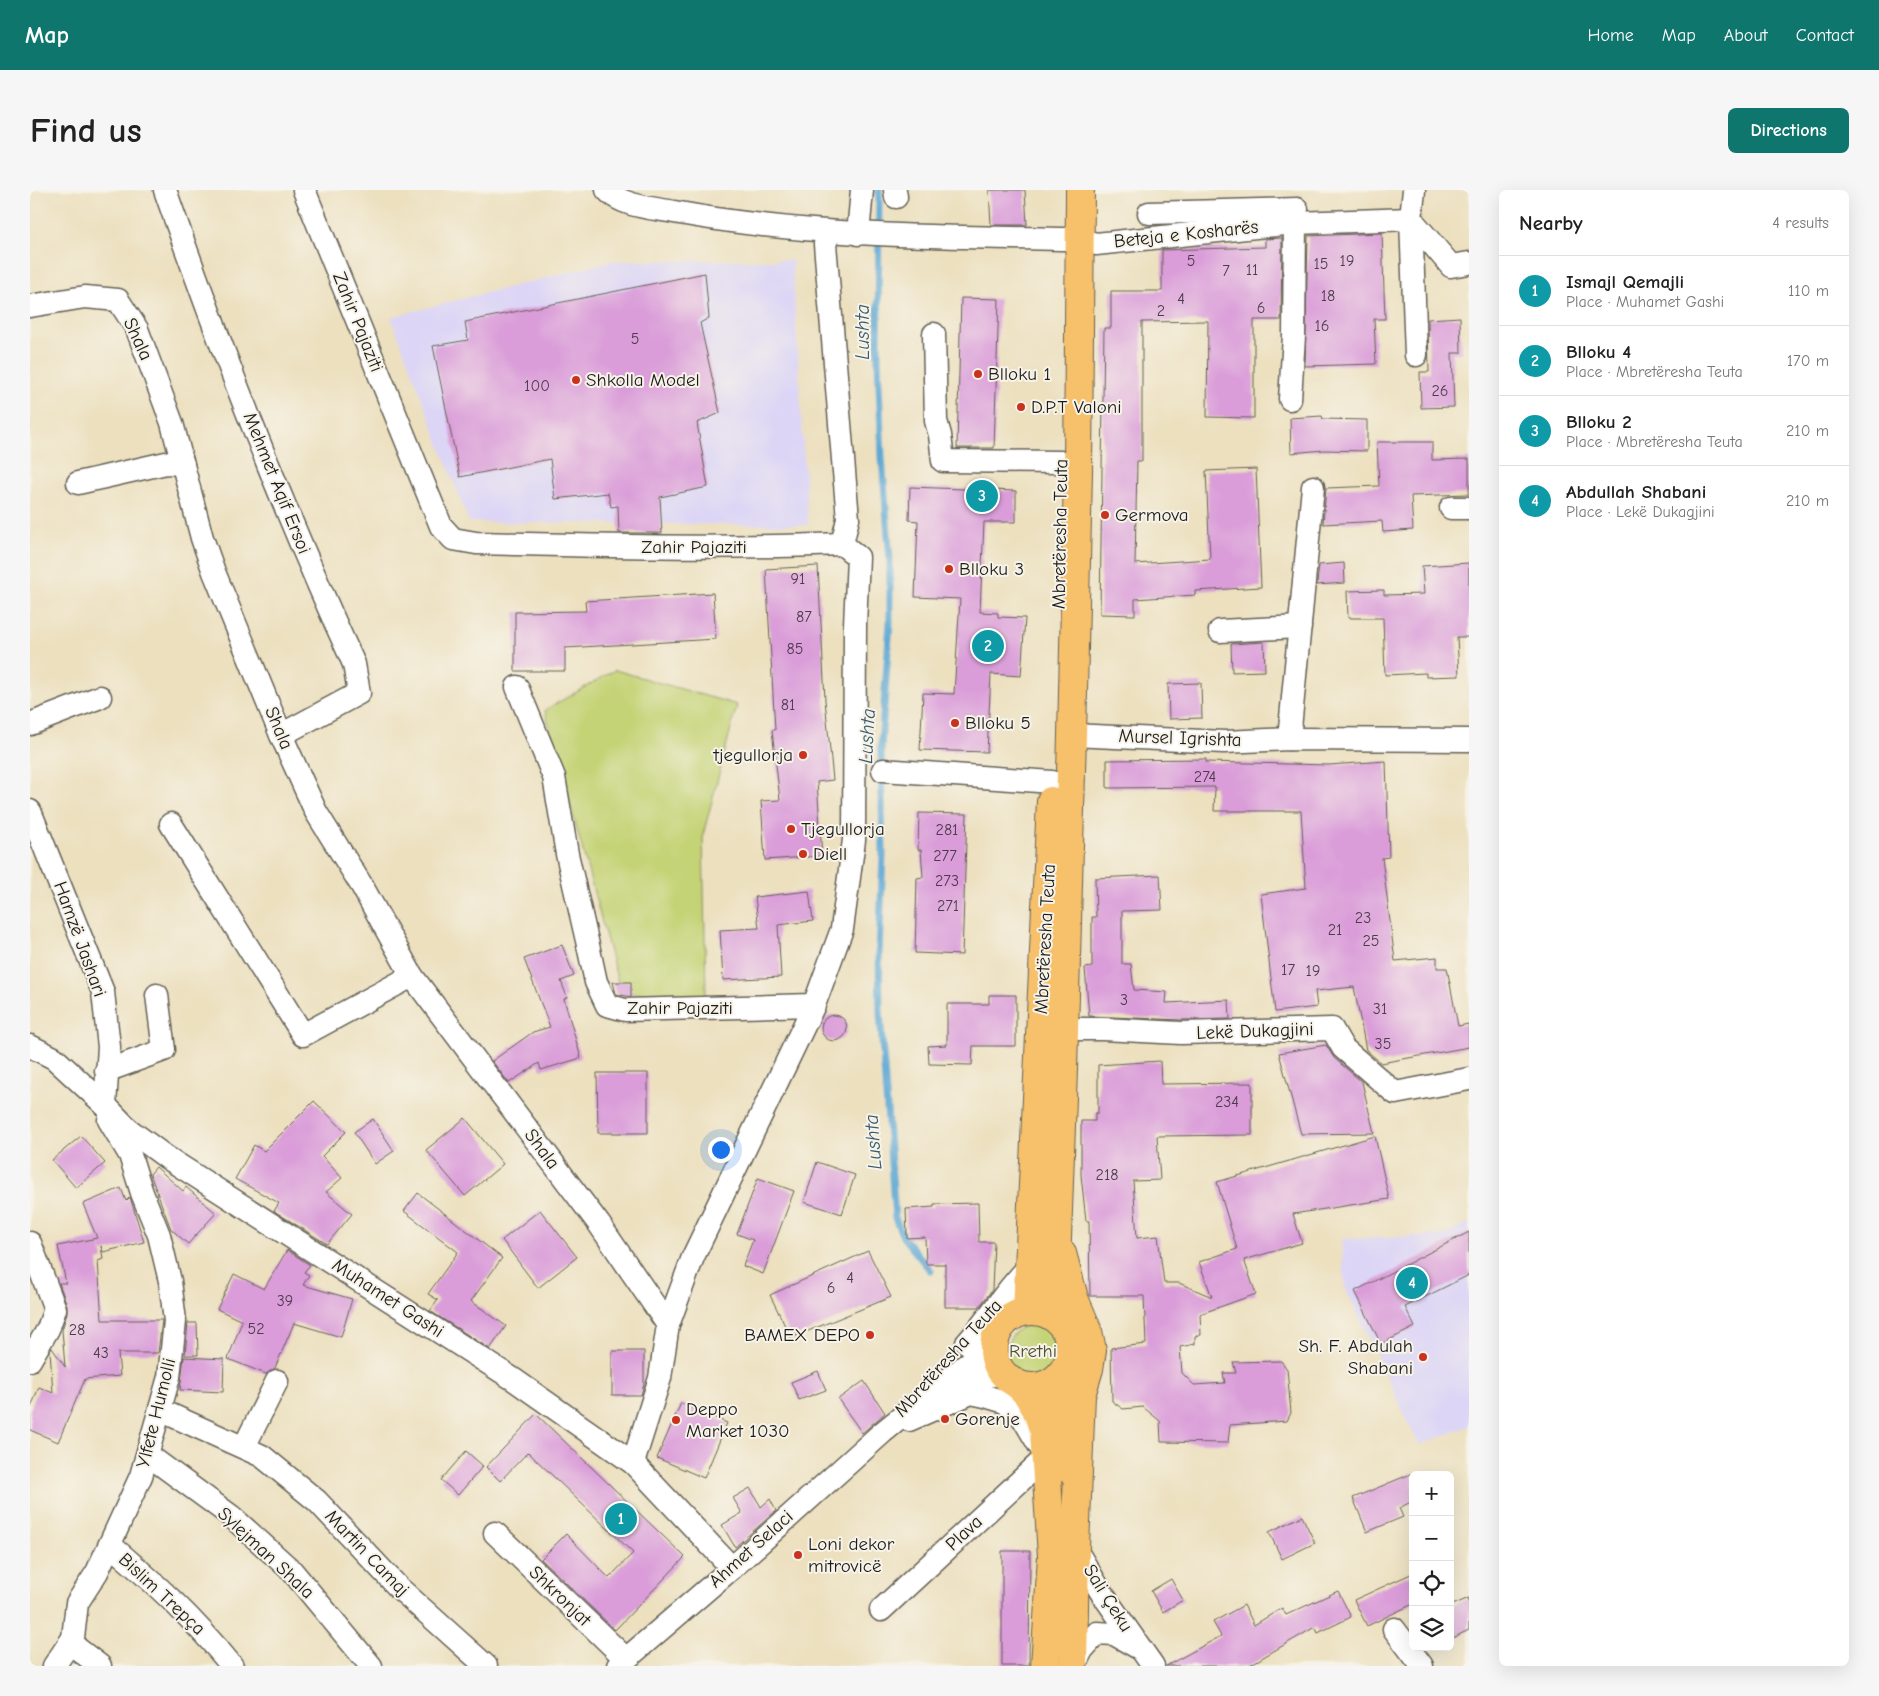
<!DOCTYPE html>
<html lang="en">
<head>
<meta charset="utf-8">
<style>
	:root { --surface:#fff; --page:#f6f6f6; --text:#222; --muted:#767676; --line:#e0e0e0; --accent:#0f766e }
	body { margin:0; font-family:"Comic Neue",sans-serif; background:var(--page); color:var(--text) }
	.controls { position:absolute; right:15px; bottom:15px; display:grid; overflow:hidden; border-radius:8px; box-shadow:0 5px 20px #0002 }
	.controls button { width:45px; height:45px; display:grid; place-items:center; padding:0; border:0; border-bottom:1px solid var(--line); background:var(--surface); color:var(--text); font:25px sans-serif }
	.you { position:absolute; left:690px; top:959px; width:18px; height:18px; margin:-12px; border:4px solid #fff; border-radius:50%; background:#1a73e8; box-shadow:0 0 0 8px #1a73e833 }
	.badge { display:grid; place-items:center; width:32px; height:32px; border-radius:50%; background:var(--accent); color:#fff; font-size:16px; font-weight:700 }
	.pin { position:absolute; translate:-50% -50%; border:2px solid #fff; box-shadow:0 1px 5px #0006 }
	.list { margin:0; padding:0; list-style:none }
	h2 { display:flex; justify-content:space-between; align-items:center; height:65px; margin:0; padding:0 20px; font-size:21px }
	h2 small { font-size:16px; font-weight:400; color:var(--muted) }
	.list li { display:grid; grid-template-columns:32px 1fr auto; gap:15px; align-items:center; box-sizing:border-box; height:70px; padding:0 20px; border-top:1px solid var(--line) }
	.list b { display:block; font-size:19px; white-space:nowrap }
	.list p { margin:0; font-size:16px; white-space:nowrap; color:var(--muted) }
	.list em { font-size:16px; font-style:normal; color:var(--muted) }
	.icon { flex:none; width:28px; height:28px; fill:none; stroke:currentColor; stroke-width:2; stroke-linecap:round; stroke-linejoin:round }
	.map { position:relative; flex:none; width:1439px; height:1476px; overflow:hidden; border-radius:8px }
	header { display:flex; align-items:center; gap:30px; box-sizing:border-box; height:70px; padding:0 25px; background:var(--accent); color:#fff }
	header strong { font-size:24px }
	nav { display:flex; gap:28px; margin-inline-start:auto; font-size:18px }
	.intro { display:flex; align-items:center; justify-content:space-between; box-sizing:border-box; height:120px; padding:0 30px }
	h1 { margin:0; font-size:35px }
	.button { padding:12px 22px; border-radius:8px; background:var(--accent); color:#fff; font-size:18px; font-weight:700 }
	main { display:flex; gap:30px; padding:0 30px }
	aside { flex:1; background:var(--surface); border-radius:8px; box-shadow:0 5px 20px #0002 }
	.map>svg:first-child { display:block }
	.built { fill:#dcd5f6 }
	.green { fill:#c4d375; stroke:#707848 }
	.lines { fill:none; stroke-linecap:round; stroke-linejoin:round }
	.stream { stroke:#5ba7d3; stroke-width:7 }
	.building { fill:#da9dd9 }
	.minor-casing { stroke:#656155; stroke-width:25 }
	.major-casing { stroke:#656155; stroke-width:30 }
	.minor { stroke:#fff; stroke-width:22 }
	.major { stroke:#f7c06b; stroke-width:28 }
	.poi-dot { fill:#c8321e; stroke:#f7f3e8; stroke-width:2 }
	.labels { text-anchor:middle; dominant-baseline:central; stroke-width:4; stroke-linejoin:round; paint-order:stroke }
	.number-label { font-size:16px; fill:#4c3c4b }
	.street-label { font-size:19px; fill:#1c1c1c; stroke:#f7f3e8 }
	.poi-label { font-size:19px; fill:#1c1c1c; stroke:#f7f3e8; text-anchor:start }
	.park-label { font-size:19px; fill:#4e5337; stroke:#f7f3e8 }
	.water-label { font-size:20px; font-style:italic; fill:#385b6e; stroke:#f7f3e8 }
</style>
</head>
<body>
<header>
<strong>Map</strong>
<nav><a>Home</a><a>Map</a><a>About</a><a>Contact</a></nav>
</header>
<div class="intro"><h1>Find us</h1><a class="button">Directions</a></div>
<main>
<div class="map">
<svg width="1439" height="1476" viewBox="0 0 1439 1476">
	<rect width="100%" height="100%" fill="#f7f3e8"/>
	<filter id="ink" filterUnits="userSpaceOnUse"><feTurbulence type="fractalNoise" baseFrequency=".02" numOctaves="2"/><feDisplacementMap in="SourceGraphic" scale="10" xChannelSelector="R" yChannelSelector="G"/><feConvolveMatrix kernelMatrix="1 2 1 2 8 2 1 2 1" color-interpolation-filters="sRGB"/></filter>
	<filter id="wash" filterUnits="userSpaceOnUse"><feTurbulence type="fractalNoise" baseFrequency=".0096" numOctaves="4" result="noise"/><feDisplacementMap in="SourceGraphic" scale="20" xChannelSelector="R" yChannelSelector="G"/><feGaussianBlur stdDeviation="1.12" result="paint"/><feColorMatrix in="noise" values="0 0 0 0 0 0 0 0 0 0 0 0 0 0 0 0 0 1.4 0 .05"/><feComposite in="paint" operator="in"/></filter>
	<g filter="url(#wash)">
		<rect width="100%" height="100%" fill="#ece0bf"/>
		<g class="built">
			<path d="M762 70 778 335 439 332 361 127 582 71Z"/>
			<path d="M1439 1032V1236L1389 1255 1315 1098 1311 1049 1416 1045Z"/>
		</g>
		<g class="green">
			<path d="M585 480 707 515 673 645 676 806 591 803 515 520Z"/>
			<circle cx="1003" cy="1161" r="26"/>
		</g>
		<g class="lines">
			<path class="stream" d="M849 0 848 170 852 267 860 370V433L851 556 853 665 849 762 850 822 865 1028 873 1047 901 1081"/>
		</g>
		<g id="blocks">
			<g class="building">
				<path d="M959 0H995L997 35H961Z"/>
				<path d="M1352 43 1355 129H1344L1346 174 1275 176 1278 46Z"/>
				<path d="M1252 48 1251 130H1224V228L1177 227 1178 131 1112 132V271H1107L1105 374 1180 369 1176 281 1226 279 1231 397 1165 401V405L1105 409V425L1070 424 1074 138H1081V101H1132V60L1235 57V49Z"/>
				<path d="M675 83 679 128 670 133 690 223 667 233 678 297 630 307 632 343H589L588 316 581 317 578 303 525 309 520 269 430 287 403 156 438 150 435 132Z"/>
				<path d="M931 108 969 109 964 258H927Z"/>
				<path d="M1430 127 1431 163H1422L1424 217 1391 218 1390 182H1399L1398 129Z"/>
				<path d="M1292 226 1293 229 1337 230V261L1294 260 1261 263 1260 228Z"/>
				<path d="M1347 252H1402V270L1439 269V304L1381 306 1383 340 1353 342 1352 331 1293 334 1296 298 1349 296Z"/>
				<path d="M880 297 986 301V332H954L950 422 968 423V427L995 428 991 486 961 484 957 562 890 560 893 503 924 504 930 409 885 407 888 331 879 330Z"/>
				<path d="M1314 373 1315 393 1287 395 1289 375Z"/>
				<path d="M1439 373V447H1427L1429 486 1396 487V483L1355 485 1353 428H1318L1317 401 1354 400V405L1394 404 1392 376Z"/>
				<path d="M788 376 795 510 803 590 787 592 792 666 735 670 731 611 750 610 742 540H745L736 379Z"/>
				<path d="M683 403 686 449 535 458V481H485V422L556 421 555 411Z"/>
				<path d="M1234 452 1235 481 1202 482 1201 454Z"/>
				<path d="M1171 493 1172 528 1139 529 1138 494Z"/>
				<path d="M1176 569V572L1299 575 1356 571 1359 667 1352 668 1365 771 1407 767V778H1417L1428 836 1439 834V857L1351 873 1336 860 1324 797 1285 801 1287 817 1245 822 1231 704 1276 698 1271 621H1184L1185 597 1077 598V570Z"/>
				<path d="M889 623 937 624 932 765 885 763 887 688 893 687 891 660H888Z"/>
				<path d="M1130 685 1132 720 1092 721V774H1101L1104 800 1137 802 1136 813 1199 810 1200 829 1151 830 1059 826 1055 778 1062 777V727H1066L1065 688Z"/>
				<path d="M779 701 783 731 748 735 751 787 693 790 690 740 729 738 725 707Z"/>
				<path d="M532 755 544 786 531 791 537 807 534 809 551 868 511 880 509 873 479 893 462 871 503 842 520 837 494 769Z"/>
				<path d="M583 792H601V807L586 804Z"/>
				<path d="M959 805H986V856H943L942 875 899 874 898 856 917 855V814H959Z"/>
				<circle cx="804" cy="838" r="13"/>
				<path d="M1296 855 1304 868 1332 892 1344 943 1271 944 1249 863Z"/>
				<path d="M1130 871 1131 894 1222 893V945L1127 946 1130 990 1103 991 1107 1048 1128 1046 1134 1093H1149L1182 1107 1169 1072 1207 1059 1187 992 1345 946 1359 1009 1263 1024 1272 1053 1214 1070 1226 1104 1170 1124 1171 1145 1165 1146V1154L1150 1157 1152 1183 1164 1195 1195 1193 1193 1183H1206L1203 1172 1251 1171 1257 1179 1261 1223 1257 1231 1200 1235 1198 1253 1131 1252 1130 1231 1113 1217 1093 1219 1082 1211 1081 1158 1116 1154 1114 1106H1060L1059 1031H1056L1051 985V931H1065V923H1068V875Z"/>
				<path d="M567 883H618V943H568Z"/>
				<path d="M284 911 316 942 292 966 312 988 296 1002 322 1024 297 1054 244 1021 249 1013 205 989 224 955 234 961Z"/>
				<path d="M435 928 473 974 435 1006 396 960Z"/>
				<path d="M343 929 364 961 345 974 324 942Z"/>
				<path d="M51 946 75 973 46 998 22 970Z"/>
				<path d="M787 972 825 985 812 1024 774 1012Z"/>
				<path d="M126 977 153 1001 156 997 186 1023 158 1054 141 1039 120 984Z"/>
				<path d="M728 988 764 1001 733 1084 713 1076 723 1050 707 1044Z"/>
				<path d="M91 998 96 1011 100 1007 114 1052 73 1062 71 1056 73 1069 68 1071 72 1130H132L128 1163H88L90 1186 55 1189 28 1252 0 1240V1220L9 1197 23 1203 20 1161 22 1158 35 1177 32 1140 37 1123V1115L29 1093H36L28 1056 67 1048 53 1014Z"/>
				<path d="M388 1003 472 1068 441 1111 476 1136 460 1159 400 1121 408 1110 398 1104 428 1062 374 1021Z"/>
				<path d="M948 1013 949 1052H964L962 1100 949 1117H915V1074H896L895 1047 877 1048 876 1019 904 1017V1014Z"/>
				<path d="M510 1020 547 1067 508 1098 472 1050Z"/>
				<path d="M1439 1042V1085L1375 1117 1385 1137 1351 1154 1325 1101Z"/>
				<path d="M257 1060 280 1075 274 1082 279 1085 273 1095 322 1109 311 1147 264 1133 245 1178 236 1184 198 1169 212 1131 187 1119 204 1084 234 1099Z"/>
				<path d="M838 1061 861 1107 761 1148 740 1105Z"/>
				<path d="M158 1133H167L168 1165H155Z"/>
				<path d="M582 1161H614V1194L611 1205H582Z"/>
				<path d="M154 1167 194 1169 193 1202 150 1200Z"/>
				<path d="M788 1181 796 1200 769 1210 761 1192Z"/>
				<path d="M834 1191 855 1223 832 1243 808 1209Z"/>
				<path d="M651 1213 697 1233 674 1288 627 1268Z"/>
				<path d="M506 1224 655 1367 585 1440 511 1369 536 1344 579 1388 603 1363 498 1262 470 1291 456 1277Z"/>
				<path d="M436 1261 453 1276 428 1305 411 1290Z"/>
				<path d="M1383 1283V1311L1369 1318 1373 1327 1337 1342 1323 1308Z"/>
				<path d="M720 1298 731 1317 740 1309 746 1321 705 1357 692 1335 712 1323 703 1308Z"/>
				<path d="M1272 1326 1285 1353 1252 1369 1239 1342Z"/>
				<path d="M972 1361H1000L999 1476H972Z"/>
				<path d="M1383 1383V1414L1337 1436 1324 1410Z"/>
				<path d="M1141 1389 1153 1410 1133 1422 1121 1401Z"/>
				<path d="M1308 1401 1321 1427 1288 1443 1285 1437 1218 1476H1136L1191 1446 1183 1432 1214 1415 1224 1435 1252 1418 1256 1425Z"/>
				<path d="M1439 1408V1440L1420 1449V1416Z"/>
			</g>
		</g>
	</g>
	<g filter="url(#ink)">
		<use href="#blocks" fill-opacity="0" stroke="#656155" stroke-width="1"/>
		<g class="lines">
			<g class="minor-casing">
				<g id="minor">
					<path d="M135 0C191 160 253 320 324 474L329 503 251 545"/>
					<path d="M274 0 411 336 423 349 446 353C568 356 690 359 812 354L828 367 825 435 824 650 812 739 784 815 663 1067 638 1135 630 1188 603 1273"/>
					<path d="M577 0C592 17 624 18 644 22 774 46 905 47 1037 49"/>
					<path d="M865 0 866 7"/>
					<path d="M1384 0 1381 29 1386 165"/>
					<path d="M1119 23 1267 19"/>
					<path d="M1381 29 1421 76 1439 73"/>
					<path d="M800 42 795 54 818 329 812 354"/>
					<path d="M828 44 832 0"/>
					<path d="M1049 49 1066 54 1265 33 1381 29"/>
					<path d="M0 116 55 107 88 110 107 139 142 233 172 348 184 382 251 545 286 622 332 696 382 786 569 1034 638 1135"/>
					<path d="M904 144 906 231 910 245 913 271 1031 272"/>
					<path d="M1260 209 1264 146 1265 33"/>
					<path d="M48 293 136 273 153 274"/>
					<path d="M1421 318H1439"/>
					<path d="M1190 441 1270 437"/>
					<path d="M487 497 524 587 537 664 558 755 566 792 577 815 595 820 784 815"/>
					<path d="M0 534 70 507"/>
					<path d="M1042 545 1194 552 1259 549 1439 550"/>
					<path d="M1259 549 1283 297"/>
					<path d="M853 580 1022 592"/>
					<path d="M0 621 73 802 79 857 75 915"/>
					<path d="M141 634 273 845 382 786"/>
					<path d="M1017 839H1073L1151 843 1302 839 1313 858 1365 903 1439 889"/>
					<path d="M0 856 24 868 75 915 98 939 136 967 483 1189 603 1273 702 1378"/>
					<path d="M76 881 134 860 127 805"/>
					<path d="M0 1053 25 1119 18 1139 0 1170"/>
					<path d="M937 1153C959 1129 975 1100 999 1077"/>
					<path d="M920 1201 944 1187 974 1184"/>
					<path d="M130 1220 232 1266 287 1311 369 1398 456 1476"/>
					<path d="M214 1257 247 1191"/>
					<path d="M118 1265 201 1326 262 1381 341 1476"/>
					<path d="M465 1343 596 1469"/>
					<path d="M80 1355C126 1394 164 1429 202 1476"/>
					<path d="M1045 1358 1071 1402 1123 1476"/>
					<path d="M851 1420 1016 1267 993 1228 975 1212 955 1206 941 1203 879 1230"/>
					<path d="M1364 1439 1392 1476"/>
					<path d="M40 1453 70 1476"/>
					<path d="M24 1476 43 1448 47 1413 67 1382 111 1286 139 1187 145 1131 140 1091 129 1045 112 1003 100 965 79 930"/>
					<path d="M588 1476 702 1378 853 1242 946 1167 971 1138"/>
					<path d="M1044 1476 1052 1460 1067 1443 1084 1444 1107 1457"/>
				</g>
			</g>
			<g class="major-casing">
				<g id="major">
					<path d="M1032 1063 1044 1108 1058 1141 1062 1160 1059 1179 1051 1205 1045 1358"/>
					<path d="M997 1121 1021 611"/>
					<circle cx="1002" cy="1159" r="38"/>
					<path d="M1021 1126 1027 1048 1033 880 1042 545 1048 283 1050 0"/>
					<path d="M1035 1178 1028 1220 1035 1278"/>
					<path d="M986 1193 997 1204 1006 1219 1014 1242 1022 1366 1015 1476"/>
					<path d="M1043 1476 1045 1358 1043 1340"/>
				</g>
			</g>
			<use href="#minor" class="minor"/>
			<use href="#major" class="major"/>
		</g>
	</g>
	<g class="poi-dot">
		<circle cx="948" cy="184" r="5"/>
		<circle cx="546" cy="190" r="5"/>
		<circle cx="991" cy="217" r="5"/>
		<circle cx="1075" cy="325" r="5"/>
		<circle cx="919" cy="379" r="5"/>
		<circle cx="925" cy="533" r="5"/>
		<circle cx="773" cy="565" r="5"/>
		<circle cx="761" cy="639" r="5"/>
		<circle cx="773" cy="664" r="5"/>
		<circle cx="840" cy="1145" r="5"/>
		<circle cx="1393" cy="1167" r="5"/>
		<circle cx="915" cy="1229" r="5"/>
		<circle cx="646" cy="1230" r="5"/>
		<circle cx="768" cy="1365" r="5"/>
	</g>
	<g class="labels">
		<g class="number-label">
			<text x="1161" y="71">5</text>
			<text x="1317" y="71">19</text>
			<text x="1291" y="74">15</text>
			<text x="1222" y="80">11</text>
			<text x="1196" y="81">7</text>
			<text x="1298" y="106">18</text>
			<text x="1151" y="109">4</text>
			<text x="1231" y="118">6</text>
			<text x="1131" y="121">2</text>
			<text x="1292" y="136">16</text>
			<text x="605" y="149">5</text>
			<text x="507" y="196">100</text>
			<text x="1410" y="201">26</text>
			<text x="768" y="389">91</text>
			<text x="774" y="427">87</text>
			<text x="765" y="459">85</text>
			<text x="758" y="515">81</text>
			<text x="1175" y="587">274</text>
			<text x="917" y="640">281</text>
			<text x="915" y="666">277</text>
			<text x="917" y="691">273</text>
			<text x="918" y="716">271</text>
			<text x="1333" y="728">23</text>
			<text x="1305" y="740">21</text>
			<text x="1341" y="751">25</text>
			<text x="1258" y="780">17</text>
			<text x="1283" y="781">19</text>
			<text x="1094" y="810">3</text>
			<text x="1350" y="819">31</text>
			<text x="1353" y="854">35</text>
			<text x="1197" y="912">234</text>
			<text x="1077" y="985">218</text>
			<text x="820" y="1088">4</text>
			<text x="801" y="1098">6</text>
			<text x="255" y="1111">39</text>
			<text x="226" y="1139">52</text>
			<text x="47" y="1140">28</text>
			<text x="71" y="1163">43</text>
		</g>
		<g class="street-label">
			<text transform="translate(1156 44) rotate(-6)">Beteja e Kosharës</text>
			<text transform="translate(328 132) rotate(68)">Zahir Pajaziti</text>
			<text transform="translate(108 149) rotate(65)">Shala</text>
			<text transform="translate(247 293) rotate(68)">Mehmet Aqif Ersoi</text>
			<text transform="translate(1030 344) rotate(-89)">Mbretëresha Teuta</text>
			<text x="664" y="357">Zahir Pajaziti</text>
			<text transform="translate(249 538) rotate(67)">Shala</text>
			<text transform="translate(1150 548) rotate(2)">Mursel Igrishta</text>
			<text transform="translate(50 749) rotate(70)">Hamzë Jashari</text>
			<text transform="translate(1015 749) rotate(-87)">Mbretëresha Teuta</text>
			<text x="650" y="818">Zahir Pajaziti</text>
			<text transform="translate(1225 841) rotate(-2)">Lekë Dukagjini</text>
			<text transform="translate(512 959) rotate(53)">Shala</text>
			<text transform="translate(358 1108) rotate(33)">Muhamet Gashi</text>
			<text transform="translate(918 1168) rotate(-48)">Mbretëresha Teuta</text>
			<text transform="translate(126 1223) rotate(-76)">Ylfete Humolli</text>
			<text transform="translate(934 1343) rotate(-43)">Plava</text>
			<text transform="translate(721 1359) rotate(-42)">Ahmet Selaci</text>
			<text transform="translate(236 1363) rotate(43)">Sylejman Shala</text>
			<text transform="translate(337 1363) rotate(46)">Martin Camaj</text>
			<text transform="translate(132 1404) rotate(43)">Bislim Trepça</text>
			<text transform="translate(530 1406) rotate(44)">Shkronjat</text>
			<text transform="translate(1078 1408) rotate(58)">Sali Çeku</text>
		</g>
		<g class="poi-label">
			<text x="958" y="184">Blloku 1</text>
			<text x="556" y="190">Shkolla Model</text>
			<text x="1001" y="217">D.P.T Valoni</text>
			<text x="1085" y="325">Germova</text>
			<text x="929" y="379">Blloku 3</text>
			<text x="935" y="533">Blloku 5</text>
			<text x="763" y="565" text-anchor="end">tjegullorja</text>
			<text x="771" y="639">Tjegullorja</text>
			<text x="783" y="664">Diell</text>
			<text x="830" y="1145" text-anchor="end">BAMEX DEPO</text>
			<text x="1383" y="1156" text-anchor="end">Sh. F. Abdulah<tspan x="1383" dy="22">Shabani</tspan></text>
			<text x="656" y="1219">Deppo<tspan x="656" dy="22">Market 1030</tspan></text>
			<text x="925" y="1229">Gorenje</text>
			<text x="778" y="1354">Loni dekor<tspan x="778" dy="22">mitrovicë</tspan></text>
		</g>
		<g class="park-label">
			<text x="1003" y="1161">Rrethi</text>
		</g>
		<g class="water-label">
			<text transform="translate(832 142) rotate(-90)">Lushta</text>
			<text transform="translate(837 546) rotate(-87)">Lushta</text>
			<text transform="translate(843 952) rotate(-94)">Lushta</text>
		</g>
	</g>
</svg>
<div class="controls">
<button>+</button>
<button>−</button>
<button><svg class="icon" aria-label="locate" viewBox="0 0 24 24"><circle cx="12" cy="12" r="6"/><path d="M12 2v4M12 18v4M2 12h4M18 12h4"/></svg></button>
<button><svg class="icon" aria-label="layers" viewBox="0 0 24 24"><path d="M12 4l9 5-9 5-9-5zM3 14l9 5 9-5"/></svg></button>
</div>
<div class="you"></div>
<div class="pin badge" style="left:591px;top:1329px;background:#0f9aa8">1</div>
<div class="pin badge" style="left:958px;top:456px;background:#0f9aa8">2</div>
<div class="pin badge" style="left:952px;top:306px;background:#0f9aa8">3</div>
<div class="pin badge" style="left:1382px;top:1093px;background:#0f9aa8">4</div>
</div>
<aside>
<h2>Nearby<small>4 results</small></h2>
<ul class="list">
<li><span class="badge" style="background:#0f9aa8">1</span><div><b>Ismajl Qemajli</b><p>Place · Muhamet Gashi</p></div><em>110 m</em></li>
<li><span class="badge" style="background:#0f9aa8">2</span><div><b>Blloku 4</b><p>Place · Mbretëresha Teuta</p></div><em>170 m</em></li>
<li><span class="badge" style="background:#0f9aa8">3</span><div><b>Blloku 2</b><p>Place · Mbretëresha Teuta</p></div><em>210 m</em></li>
<li><span class="badge" style="background:#0f9aa8">4</span><div><b>Abdullah Shabani</b><p>Place · Lekë Dukagjini</p></div><em>210 m</em></li>
</ul>
</aside>
</main>
</body>
</html>
